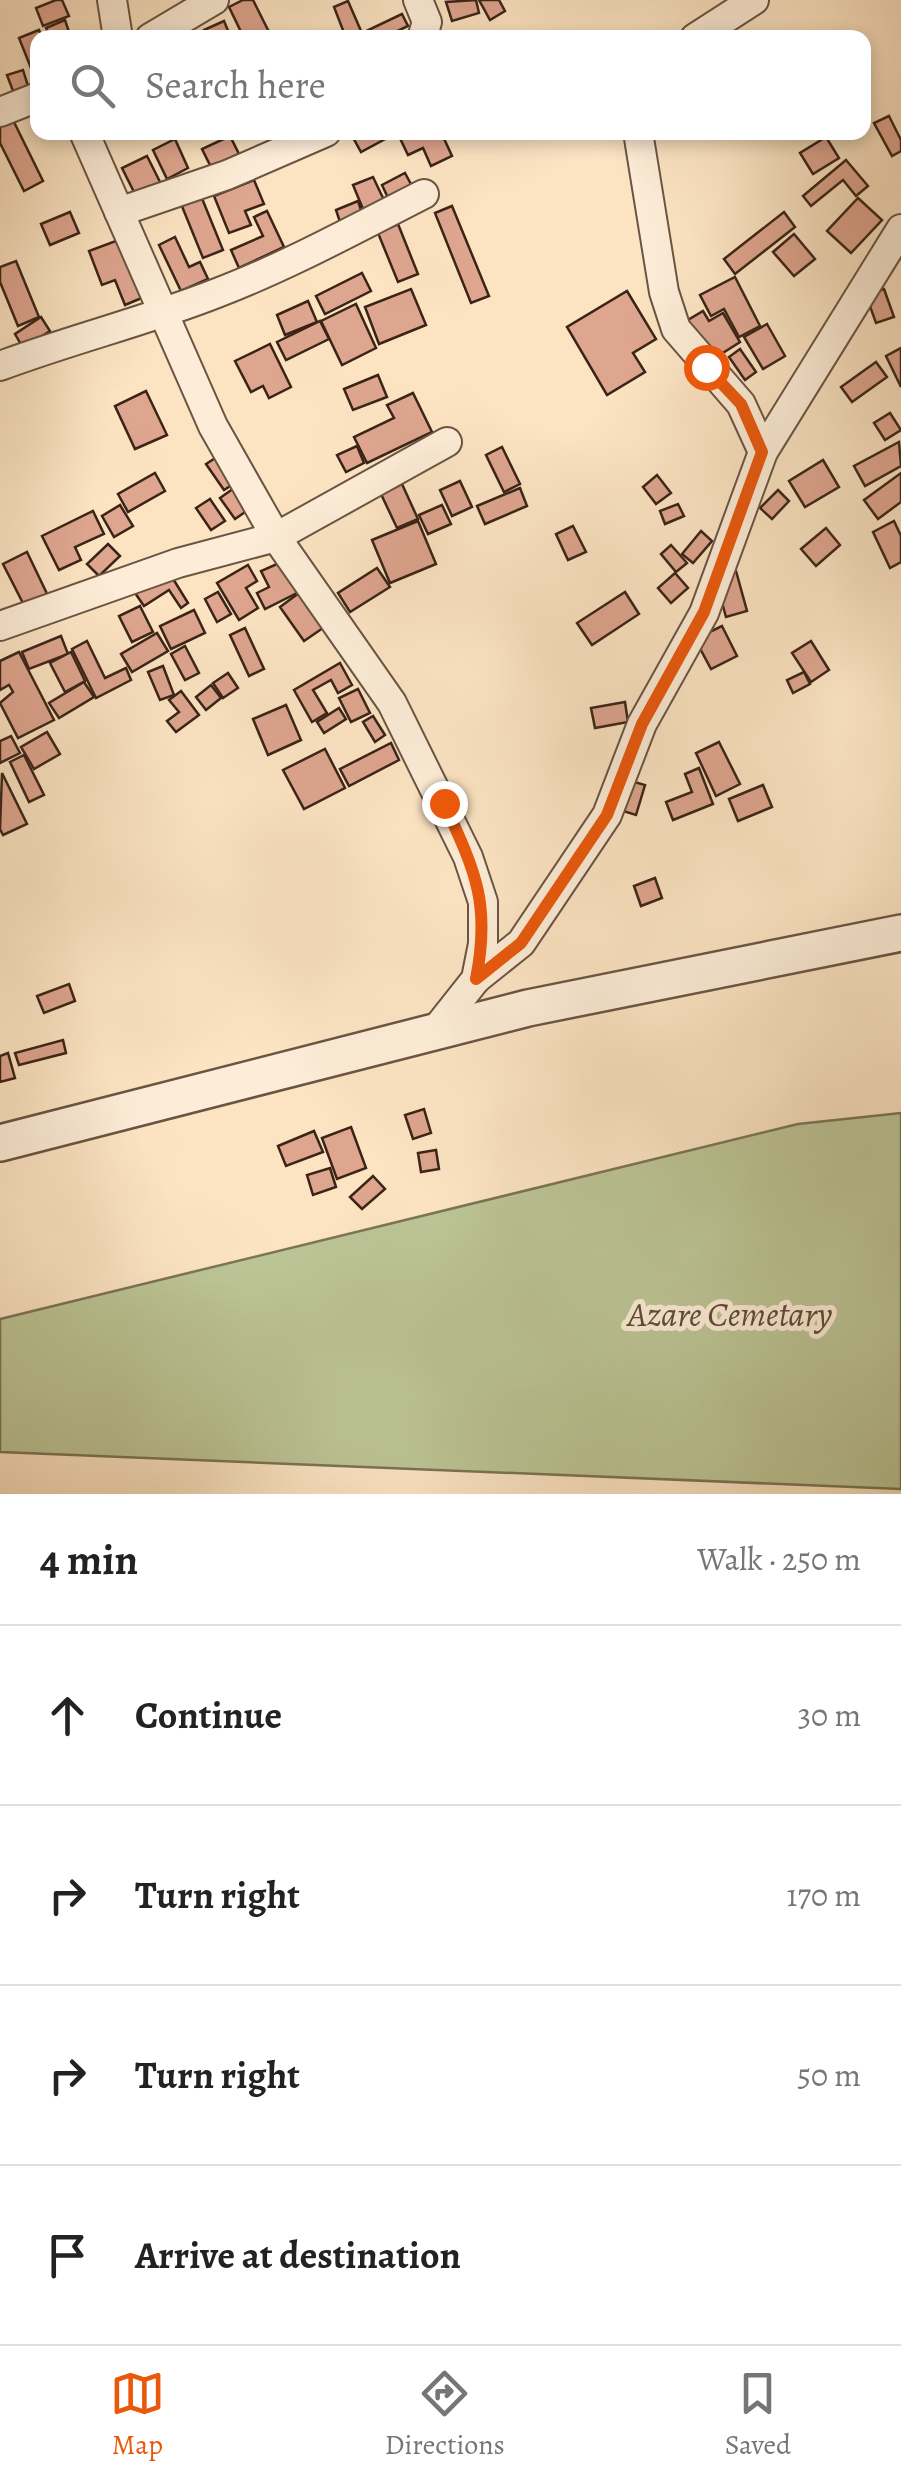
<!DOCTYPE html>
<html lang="en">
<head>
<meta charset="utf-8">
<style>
	:root { --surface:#fff; --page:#f6f6f6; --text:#222; --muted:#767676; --line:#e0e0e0; --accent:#ea580c }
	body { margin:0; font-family:Alegreya,serif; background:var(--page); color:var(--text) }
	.stop { position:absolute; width:30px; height:30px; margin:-22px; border:8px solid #ea580c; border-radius:50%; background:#fff }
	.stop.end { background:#ea580c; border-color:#fff; box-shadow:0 2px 10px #0008 }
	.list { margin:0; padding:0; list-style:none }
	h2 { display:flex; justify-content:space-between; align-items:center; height:130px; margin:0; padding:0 40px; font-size:42px }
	h2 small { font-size:32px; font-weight:400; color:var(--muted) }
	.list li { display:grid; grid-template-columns:65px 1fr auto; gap:30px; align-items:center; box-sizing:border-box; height:180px; padding:0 40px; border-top:2px solid var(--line) }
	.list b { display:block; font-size:38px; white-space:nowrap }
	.list em { font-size:32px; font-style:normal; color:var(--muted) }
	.icon { flex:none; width:55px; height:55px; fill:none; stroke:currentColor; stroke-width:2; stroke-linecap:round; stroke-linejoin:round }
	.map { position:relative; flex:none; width:901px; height:1494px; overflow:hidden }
	.search { position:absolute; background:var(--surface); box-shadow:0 5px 15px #0003; left:30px; right:30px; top:30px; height:110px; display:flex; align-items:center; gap:25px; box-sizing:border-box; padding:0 35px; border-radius:20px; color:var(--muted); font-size:38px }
	.sheet { height:850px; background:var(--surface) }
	nav { display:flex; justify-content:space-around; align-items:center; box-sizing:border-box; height:140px; border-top:2px solid var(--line); background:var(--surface); font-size:28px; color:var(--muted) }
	nav a { display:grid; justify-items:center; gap:5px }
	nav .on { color:var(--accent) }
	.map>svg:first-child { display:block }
	.green { fill:#bcc596; stroke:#7b7456; stroke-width:2.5 }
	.building { fill:#dea58f; stroke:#3a2417; stroke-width:2.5 }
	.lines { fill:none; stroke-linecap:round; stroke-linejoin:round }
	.minor-casing { stroke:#6a5442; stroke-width:32 }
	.tertiary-casing { stroke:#6a5442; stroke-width:40 }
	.minor { stroke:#fdedd8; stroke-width:28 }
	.tertiary { stroke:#fdedd8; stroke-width:35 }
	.route { stroke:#ea580c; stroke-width:12 }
	.labels { text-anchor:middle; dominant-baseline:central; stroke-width:10; stroke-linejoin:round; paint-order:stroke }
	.park-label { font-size:35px; font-style:italic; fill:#5a4c37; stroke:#fdedd8 }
</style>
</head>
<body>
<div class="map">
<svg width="901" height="1494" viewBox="0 0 901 1494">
	<rect width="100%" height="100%" fill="#fce4c3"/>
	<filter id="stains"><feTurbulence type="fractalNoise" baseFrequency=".002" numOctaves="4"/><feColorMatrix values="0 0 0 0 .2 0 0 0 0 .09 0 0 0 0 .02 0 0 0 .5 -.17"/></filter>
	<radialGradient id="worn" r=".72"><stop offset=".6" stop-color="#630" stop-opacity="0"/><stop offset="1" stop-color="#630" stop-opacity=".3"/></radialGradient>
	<path class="green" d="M901 1113V1489L0 1452V1319L798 1124Z"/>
	<g class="building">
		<path d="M56 0H62L69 16 43 26 36 8Z"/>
		<path d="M243 0H253L272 38H244L229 7Z"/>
		<path d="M476 0 479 13 452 21 446 2Z"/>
		<path d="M479 0H499L505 11 490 20Z"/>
		<path d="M348 1 361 31 346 38 334 7Z"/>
		<path d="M402 14 408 26 383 38H367L364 32Z"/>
		<path d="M65 20 71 38H50L46 28Z"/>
		<path d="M224 21 231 38H207L204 30Z"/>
		<path d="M39 30 42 38H38L37 83 19 38Z"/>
		<path d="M23 70 28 86 13 91 7 75Z"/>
		<path d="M889 116 901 140V151L892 156 874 123Z"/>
		<path d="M12 118 43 181 24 191 0 143V124Z"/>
		<path d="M384 132 387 138 361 152 351 134Z"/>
		<path d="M397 132H441L452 156 431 166 423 148 408 155Z"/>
		<path d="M230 136 239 154 211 167 202 149Z"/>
		<path d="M826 137 839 158 813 174 800 153Z"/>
		<path d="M175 139 188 168 167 179 153 150Z"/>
		<path d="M147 156 161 184 136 196 122 168Z"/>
		<path d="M846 160 868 186 856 196 843 180 811 206 803 196Z"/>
		<path d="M405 173 413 188 389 200 382 185Z"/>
		<path d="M373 177 384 200 363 209 353 185Z"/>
		<path d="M254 180 264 204 245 211 251 225 229 233 214 196Z"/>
		<path d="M199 191 223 250 203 258 179 199Z"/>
		<path d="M858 198 882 220 851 253 827 231Z"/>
		<path d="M358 201 362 213 340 222 336 210Z"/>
		<path d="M452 206 489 296 471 303 435 213Z"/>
		<path d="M267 211 284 247 239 268 231 250 263 236 254 217Z"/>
		<path d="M70 212 79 233 50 245 41 224Z"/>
		<path d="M784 212 795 227 735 274 724 259Z"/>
		<path d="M398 224 418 274 398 282 378 233Z"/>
		<path d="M794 234 815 259 794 276 773 252Z"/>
		<path d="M175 237 189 267 200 262 208 279 181 291 159 245Z"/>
		<path d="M121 239 144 297 125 305 115 280 102 285 89 251Z"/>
		<path d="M16 261 39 317 18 326 0 282V267Z"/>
		<path d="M362 273 371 291 325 314 316 296Z"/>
		<path d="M735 277 760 326 739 337 724 309 711 316 700 295Z"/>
		<path d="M411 289 426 325 379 344 365 307Z"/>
		<path d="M884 289 894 317 876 323 866 295Z"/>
		<path d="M627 291 656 339 633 353 645 372 607 395 567 327Z"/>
		<path d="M308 301 317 322 285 335 277 315Z"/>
		<path d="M356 304 376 348 342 365 321 321Z"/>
		<path d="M703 311 709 321 723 313 740 342 707 363 683 323Z"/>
		<path d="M41 317 50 331 23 348 15 334Z"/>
		<path d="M320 321 329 339 286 360 277 342Z"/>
		<path d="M767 324 785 356 763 369 744 337Z"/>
		<path d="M270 344 291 387 269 398 263 386 251 392 235 361Z"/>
		<path d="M901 348V387L886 356Z"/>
		<path d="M740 349 756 372 745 380 729 357Z"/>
		<path d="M876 362 887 377 852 402 841 387Z"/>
		<path d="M378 375 387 397 353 410 344 389Z"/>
		<path d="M146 391 167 435 135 449 115 406Z"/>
		<path d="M413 393 432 432 367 463 354 437 394 418 387 405Z"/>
		<path d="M890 413 901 430 885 440 874 423Z"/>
		<path d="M899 442 901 466 865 486 854 466Z"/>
		<path d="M357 446 364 463 346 472 337 455Z"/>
		<path d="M502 447 520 484 504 492 486 455Z"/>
		<path d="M220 455 238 481 224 490 206 464Z"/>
		<path d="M823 460 839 487 805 507 789 481Z"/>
		<path d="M155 473 165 491 128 512 118 494Z"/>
		<path d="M901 473V502L878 519 864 500Z"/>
		<path d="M657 475 671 493 656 504 643 487Z"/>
		<path d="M460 481 472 507 452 516 440 490Z"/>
		<path d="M402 484 418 519 397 528 381 494Z"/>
		<path d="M237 486 251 508 235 519 220 498Z"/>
		<path d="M520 488 527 506 485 524 477 506Z"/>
		<path d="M778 490 789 501 772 519 760 508Z"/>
		<path d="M210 499 225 521 211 530 196 508Z"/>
		<path d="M678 504 684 516 665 524 660 511Z"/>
		<path d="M120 505 133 526 114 537 102 516Z"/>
		<path d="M442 505 451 524 428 534 419 515Z"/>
		<path d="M93 511 104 534 75 547 81 560 59 570 42 536Z"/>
		<path d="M418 521 436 564 390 583 372 540Z"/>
		<path d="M894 521 901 536V562L890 568 873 532Z"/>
		<path d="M573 526 586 552 568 560 556 534Z"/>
		<path d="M826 528 840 545 816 566 801 549Z"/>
		<path d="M701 531 712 541 693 563 682 554Z"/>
		<path d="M108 544 120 556 99 576 87 564Z"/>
		<path d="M671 545 687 563 676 572 661 554Z"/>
		<path d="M27 552 50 600 27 611 3 564Z"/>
		<path d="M286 560 301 591 265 609 257 593 269 587 261 571Z"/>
		<path d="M248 565 257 581 246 588 258 608 239 620 217 583Z"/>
		<path d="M377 568 390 587 350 612 338 593Z"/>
		<path d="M167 569 188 603 181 608 169 590 144 606 133 590Z"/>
		<path d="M736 571 747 611 726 617 715 577Z"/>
		<path d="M675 573 688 588 671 603 658 588Z"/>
		<path d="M218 592 231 614 217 622 205 599Z"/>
		<path d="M625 592 639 614 592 645 577 623Z"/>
		<path d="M299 593 323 628 304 641 280 607Z"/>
		<path d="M140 606 153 632 132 642 119 616Z"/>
		<path d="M194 610 205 633 171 649 160 626Z"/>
		<path d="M722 626 737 656 711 669 695 639Z"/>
		<path d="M245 628 264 669 249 676 230 635Z"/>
		<path d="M157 633 168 651 132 672 121 654Z"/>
		<path d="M61 636 68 654 29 669 22 652Z"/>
		<path d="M87 641 105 678 126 668 131 680 96 698 72 649Z"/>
		<path d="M811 641 829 670 811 682 792 653Z"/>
		<path d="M185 646 199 673 185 680 171 654Z"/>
		<path d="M19 652 54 720 18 738 0 703 13 692 9 685 0 690V661Z"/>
		<path d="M71 652 85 681 65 692 50 663Z"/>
		<path d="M340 663 352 685 338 693 331 680 313 690 327 713 312 722 294 690Z"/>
		<path d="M163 666 174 695 160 700 148 672Z"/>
		<path d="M804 672 810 684 793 693 787 680Z"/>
		<path d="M228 673 238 688 223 698 213 683Z"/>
		<path d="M84 682 94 697 59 718 49 703Z"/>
		<path d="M211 685 221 698 206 710 196 697Z"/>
		<path d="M358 689 370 713 351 722 339 698Z"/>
		<path d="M181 691 199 715 176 732 167 721 179 712 169 700Z"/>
		<path d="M625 702 628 722 595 728 591 708Z"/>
		<path d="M286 705 301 740 268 755 253 719Z"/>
		<path d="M339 708 346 719 324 733 317 722Z"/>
		<path d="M373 716 385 735 375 742 363 722Z"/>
		<path d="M47 732 60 754 34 769 21 747Z"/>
		<path d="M11 736 20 753 0 763V741Z"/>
		<path d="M719 742 740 784 716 796 696 753Z"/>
		<path d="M391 743 399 760 349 786 340 769Z"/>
		<path d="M325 749 345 788 304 809 283 770Z"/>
		<path d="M24 755 44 795 29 802 10 762Z"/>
		<path d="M699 768 713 804 673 820 666 802 692 792 685 774Z"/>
		<path d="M2 773 27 824 3 835 0 829Z"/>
		<path d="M631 781 645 785 636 815 623 811Z"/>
		<path d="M763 785 772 807 738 821 729 799Z"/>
		<path d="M655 878 662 898 641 906 634 886Z"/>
		<path d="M69 984 75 1001 44 1013 37 996Z"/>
		<path d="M63 1040 66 1053 19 1065 15 1053Z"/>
		<path d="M8 1053 15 1078 0 1082V1056Z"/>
		<path d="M424 1109 431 1133 413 1139 405 1115Z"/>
		<path d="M351 1127 366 1168 337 1179 322 1138Z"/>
		<path d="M314 1131 323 1152 286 1166 278 1146Z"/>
		<path d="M436 1150 439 1169 421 1172 418 1153Z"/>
		<path d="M330 1168 336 1187 313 1195 307 1175Z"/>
		<path d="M373 1176 385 1189 362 1209 350 1197Z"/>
	</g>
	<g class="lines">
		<g class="minor-casing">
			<g id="minor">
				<path d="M112 0 118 38"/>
				<path d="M418 0 427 22 422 38"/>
				<path d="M150 38 214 0"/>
				<path d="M695 38 754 0"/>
				<path d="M0 112 38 97"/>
				<path d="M84 132 213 426 276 537 392 703 468 857 483 902V944L476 979 434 1032"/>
				<path d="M638 132 664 292 676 329 741 404 763 452"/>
				<path d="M119 212 227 175 326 132"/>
				<path d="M0 366C72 339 146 321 217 293 288 266 357 228 424 194"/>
				<path d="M0 626 178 563 276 537 447 442"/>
				<path d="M476 979 521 943 607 815 642 724 704 613 763 452 901 229"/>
			</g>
		</g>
		<g class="tertiary-casing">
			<path id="tertiary" d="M0 1143 528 1008 901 933"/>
		</g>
		<use href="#minor" class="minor"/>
		<use href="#tertiary" class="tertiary"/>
	</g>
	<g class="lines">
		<path class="route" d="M444 803C475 871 491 903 476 979L521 943 607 815 642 724 704 612 762 452 741 404 706 367"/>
	</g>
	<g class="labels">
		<g class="park-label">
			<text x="730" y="1314">Azare Cemetary</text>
		</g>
	</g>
	<rect width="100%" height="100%" filter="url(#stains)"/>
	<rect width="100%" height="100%" fill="url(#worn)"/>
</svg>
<div class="stop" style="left:706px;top:367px"></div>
<div class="stop end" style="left:444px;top:803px"></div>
<div class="search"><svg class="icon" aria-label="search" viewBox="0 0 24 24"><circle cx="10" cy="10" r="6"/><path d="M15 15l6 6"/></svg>Search here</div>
</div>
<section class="sheet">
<h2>4 min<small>Walk · 250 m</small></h2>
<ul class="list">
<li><svg class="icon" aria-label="ahead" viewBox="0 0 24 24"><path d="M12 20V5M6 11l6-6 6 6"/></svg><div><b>Continue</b></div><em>30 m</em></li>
<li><svg class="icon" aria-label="right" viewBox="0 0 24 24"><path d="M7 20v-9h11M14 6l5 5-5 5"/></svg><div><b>Turn right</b></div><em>170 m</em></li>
<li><svg class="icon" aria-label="right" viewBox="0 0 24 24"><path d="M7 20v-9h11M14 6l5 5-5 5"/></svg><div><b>Turn right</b></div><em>50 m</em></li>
<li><svg class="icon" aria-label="arrive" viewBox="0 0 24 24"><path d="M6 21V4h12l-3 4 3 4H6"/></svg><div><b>Arrive at destination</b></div></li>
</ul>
</section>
<nav>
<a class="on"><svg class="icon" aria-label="map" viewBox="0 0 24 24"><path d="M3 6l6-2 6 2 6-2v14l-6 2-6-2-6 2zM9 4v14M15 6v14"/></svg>Map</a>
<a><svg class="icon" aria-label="directions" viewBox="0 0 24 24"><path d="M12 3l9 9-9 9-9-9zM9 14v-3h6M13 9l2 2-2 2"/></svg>Directions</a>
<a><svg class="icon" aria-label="saved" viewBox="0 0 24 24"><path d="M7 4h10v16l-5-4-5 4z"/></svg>Saved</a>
</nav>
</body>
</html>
